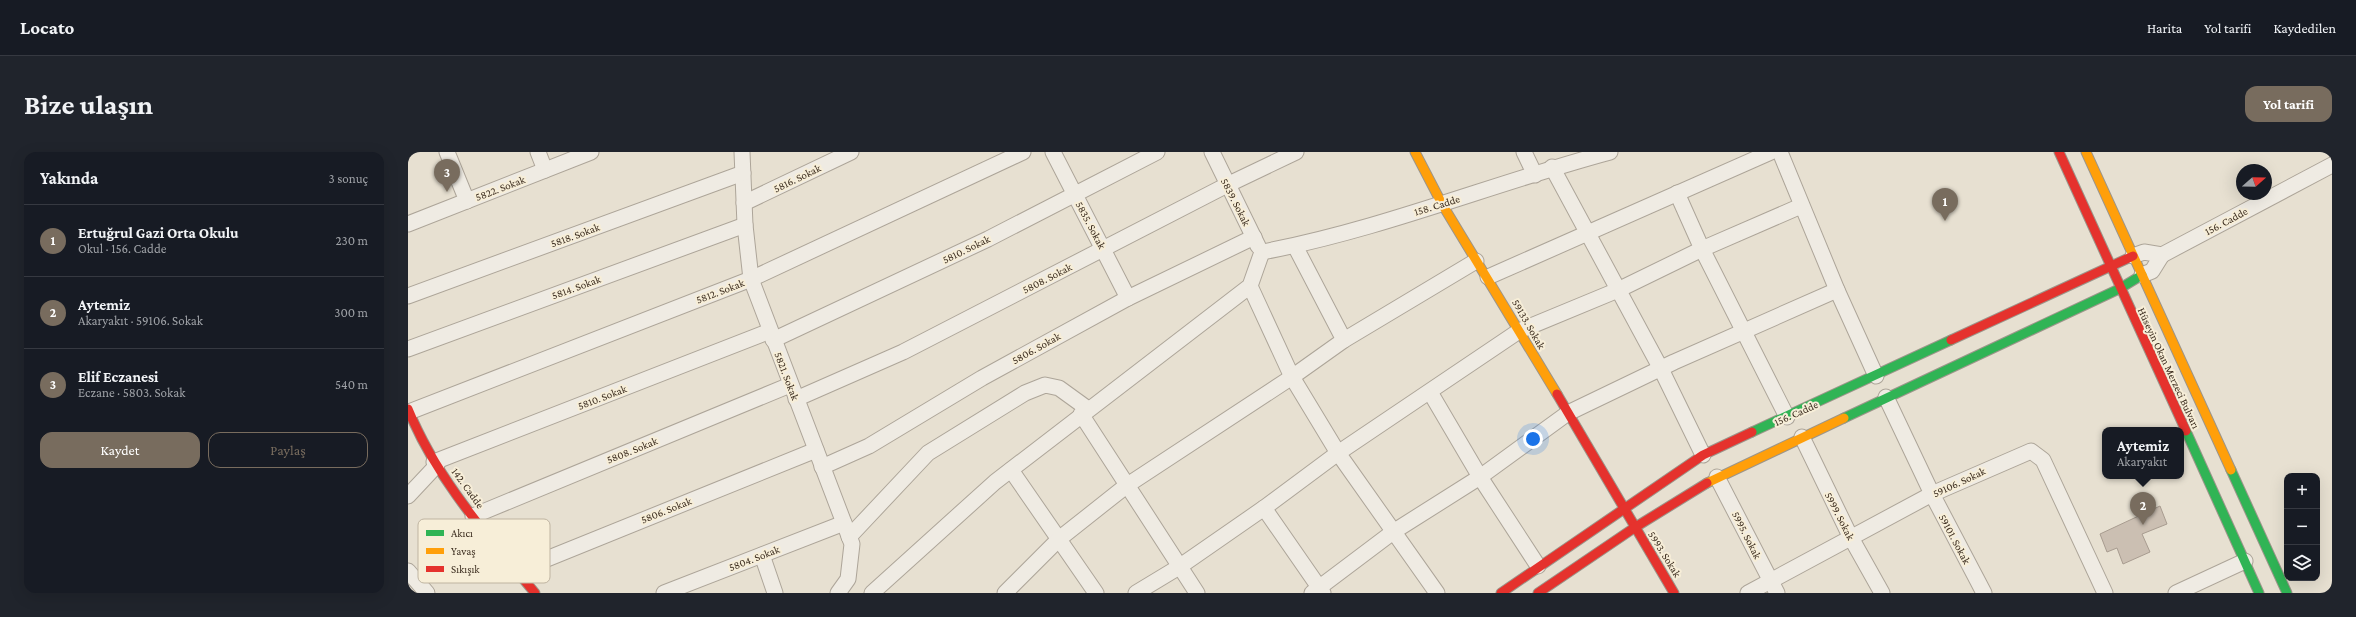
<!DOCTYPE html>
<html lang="tr">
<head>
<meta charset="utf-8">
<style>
	:root { --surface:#171b24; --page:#20242c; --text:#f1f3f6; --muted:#9ea1a6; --line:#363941; --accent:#786c5e }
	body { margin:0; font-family:"Crimson Pro",serif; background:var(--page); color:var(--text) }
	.controls { position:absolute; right:12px; bottom:12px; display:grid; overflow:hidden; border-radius:8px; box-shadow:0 4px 16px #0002 }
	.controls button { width:36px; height:36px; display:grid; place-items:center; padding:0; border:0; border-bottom:1px solid var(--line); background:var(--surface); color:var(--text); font:20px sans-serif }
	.compass { position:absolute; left:1828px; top:12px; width:36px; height:36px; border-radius:50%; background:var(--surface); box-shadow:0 4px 16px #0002; rotate:70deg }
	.you { position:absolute; left:1125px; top:287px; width:14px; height:14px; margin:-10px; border:3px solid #fff; border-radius:50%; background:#1a73e8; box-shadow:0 0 0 6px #1a73e833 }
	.badge { display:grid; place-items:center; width:26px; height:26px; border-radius:50%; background:var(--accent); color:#fff; font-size:13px; font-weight:700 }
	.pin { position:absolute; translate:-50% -33px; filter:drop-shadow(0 1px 2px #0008) }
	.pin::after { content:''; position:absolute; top:21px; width:14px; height:12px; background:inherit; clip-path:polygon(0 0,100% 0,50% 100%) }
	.popup { position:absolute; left:1694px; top:275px; width:82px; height:52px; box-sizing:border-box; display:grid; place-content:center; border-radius:8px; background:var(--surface); filter:drop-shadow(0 1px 3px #0005); font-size:13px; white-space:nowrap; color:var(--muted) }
	.popup b { font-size:15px; color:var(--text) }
	.popup::after { content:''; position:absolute; left:50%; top:100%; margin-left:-8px; border:8px solid transparent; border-top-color:var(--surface) }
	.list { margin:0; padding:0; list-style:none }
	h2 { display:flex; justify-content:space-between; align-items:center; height:52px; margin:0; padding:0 16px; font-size:17px }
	h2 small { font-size:13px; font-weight:400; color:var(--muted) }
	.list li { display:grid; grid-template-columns:26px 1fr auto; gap:12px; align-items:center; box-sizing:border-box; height:72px; padding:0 16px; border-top:1px solid var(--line) }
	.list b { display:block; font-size:15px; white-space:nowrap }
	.list p { margin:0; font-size:13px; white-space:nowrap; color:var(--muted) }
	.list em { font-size:13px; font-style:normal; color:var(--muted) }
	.actions { display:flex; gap:8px; padding:12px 16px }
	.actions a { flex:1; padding:9px 0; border:1px solid var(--accent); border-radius:12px; text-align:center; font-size:14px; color:var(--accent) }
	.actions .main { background:var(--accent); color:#fff }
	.icon { flex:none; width:22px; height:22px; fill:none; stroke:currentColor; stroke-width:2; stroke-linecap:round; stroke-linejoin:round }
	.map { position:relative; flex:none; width:1924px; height:441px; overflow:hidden; border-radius:12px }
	header { display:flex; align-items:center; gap:24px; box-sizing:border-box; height:56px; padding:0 20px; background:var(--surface); border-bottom:1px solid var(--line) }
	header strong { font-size:19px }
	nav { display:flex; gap:22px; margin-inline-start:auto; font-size:14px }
	.intro { display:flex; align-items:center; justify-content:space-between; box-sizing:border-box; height:96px; padding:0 24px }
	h1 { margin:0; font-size:28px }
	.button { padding:10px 18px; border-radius:12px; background:var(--accent); color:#fff; font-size:14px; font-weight:700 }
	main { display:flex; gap:24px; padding:0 24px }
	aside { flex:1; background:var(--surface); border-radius:12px; box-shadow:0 4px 16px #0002 }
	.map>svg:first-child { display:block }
	.building { fill:#cbbfb2; stroke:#a89c90 }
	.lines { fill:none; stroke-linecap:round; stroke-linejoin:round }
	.street-casing { stroke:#ada599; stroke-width:17 }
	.fast-casing { stroke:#9c958a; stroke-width:11 }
	.slow-casing { stroke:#9c958a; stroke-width:11 }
	.jam-casing { stroke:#9c958a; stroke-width:11 }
	.street { stroke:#efebe3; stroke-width:15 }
	.fast { stroke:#30b455; stroke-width:9 }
	.slow { stroke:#ff9f0a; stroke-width:9 }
	.jam { stroke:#e5322d; stroke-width:9 }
	.labels { text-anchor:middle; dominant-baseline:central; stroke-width:4; stroke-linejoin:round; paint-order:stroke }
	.street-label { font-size:11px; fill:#3d2e20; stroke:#f7eed8 }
	.key { fill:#f7eed8; stroke:#bfb4a1; stroke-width:1 }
	.key-label { font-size:11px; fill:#3d2e20 }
</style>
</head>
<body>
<header>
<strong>Locato</strong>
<nav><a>Harita</a><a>Yol tarifi</a><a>Kaydedilen</a></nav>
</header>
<div class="intro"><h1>Bize ulaşın</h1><a class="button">Yol tarifi</a></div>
<main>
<aside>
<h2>Yakında<small>3 sonuç</small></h2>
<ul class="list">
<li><span class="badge">1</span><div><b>Ertuğrul Gazi Orta Okulu</b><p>Okul · 156. Cadde</p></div><em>230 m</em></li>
<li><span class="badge">2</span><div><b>Aytemiz</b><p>Akaryakıt · 59106. Sokak</p></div><em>300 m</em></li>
<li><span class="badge">3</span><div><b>Elif Eczanesi</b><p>Eczane · 5803. Sokak</p></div><em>540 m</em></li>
</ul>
<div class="actions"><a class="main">Kaydet</a><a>Paylaş</a></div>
</aside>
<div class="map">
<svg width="1924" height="441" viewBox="0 0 1924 441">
	<rect width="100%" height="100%" fill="#e7e0d1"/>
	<path class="building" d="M1752 354 1759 372 1734 382 1742 400 1715 412 1709 396 1699 400 1692 382Z"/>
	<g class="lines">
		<g class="street-casing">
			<g id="street">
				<path d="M39 0 59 49"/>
				<path d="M130 0 137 18"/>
				<path d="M334 0 337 73 343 127 444 392 440 427 430 441"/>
				<path d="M645 0 720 146"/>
				<path d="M804 0 850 94"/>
				<path d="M1116 0 1127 23"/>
				<path d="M1372 0 1429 138 1468 224"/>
				<path d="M1144 15 1253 217 1295 303"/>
				<path d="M1269 41 1294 97 1379 265"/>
				<path d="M336 51 443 0"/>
				<path d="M0 72 183 0"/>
				<path d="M887 94 936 188"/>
				<path d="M854 100C972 78 1086 31 1202 0"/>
				<path d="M1754 103 1924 13"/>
				<path d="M1725 104 1736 100 1754 103"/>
				<path d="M1734 123 1744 119 1754 103"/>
				<path d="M1080 125 1363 0"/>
				<path d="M842 134 884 225 930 301 1029 441"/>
				<path d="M0 144 335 21"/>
				<path d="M365 188 580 87 749 0"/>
				<path d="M0 197 337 73"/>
				<path d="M1022 240 1072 325 1130 414"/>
				<path d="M1478 245 1524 342 1576 441"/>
				<path d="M388 247 495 200 819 33 888 0"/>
				<path d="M1 260 343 127 615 0"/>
				<path d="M673 262 789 441"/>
				<path d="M1394 285 1442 384 1474 441"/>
				<path d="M26 310 362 179"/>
				<path d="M414 315 461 294 574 226 720 146 846 85"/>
				<path d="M603 318 688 441"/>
				<path d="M1309 325 1369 441"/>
				<path d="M0 344 29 313"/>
				<path d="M856 356 915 441"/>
				<path d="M65 364 382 233"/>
				<path d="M441 385 520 301 617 241 637 233 651 236 680 257"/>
				<path d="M354 403 367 441"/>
				<path d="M0 419 19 441"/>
				<path d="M109 419 408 298"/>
				<path d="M256 441 436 371"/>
				<path d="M464 441 587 330 842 134 854 100"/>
				<path d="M597 441 651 387 718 334 884 225 936 188 1068 109"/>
				<path d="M728 441 771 415 856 356 930 301 1111 179 1210 138 1294 97 1393 54"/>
				<path d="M904 441 985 380 1072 325 1160 261 1266 210 1429 138"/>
				<path d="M1340 441 1524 342 1623 299 1635 308 1697 441"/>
				<path d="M1768 441 1837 409"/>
			</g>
		</g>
		<g class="fast-casing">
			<g id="fast">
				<path d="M1436 266 1711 137 1734 123"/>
				<path d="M1778 279 1851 441"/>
				<path d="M1344 280 1543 188"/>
				<path d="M1823 318 1879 441"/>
			</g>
		</g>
		<g class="slow-casing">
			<g id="slow">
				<path d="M1007 0 1034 52 1149 242"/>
				<path d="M1678 0 1823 318"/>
				<path d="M1299 331 1436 266"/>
			</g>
		</g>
		<g class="jam-casing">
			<g id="jam">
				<path d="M1651 0 1778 279"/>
				<path d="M1543 188 1725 104"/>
				<path d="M1149 242 1266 441"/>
				<path d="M0 257C29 328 79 383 127 441"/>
				<path d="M1093 441 1295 303 1344 280"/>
				<path d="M1130 441 1226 376 1299 331"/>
			</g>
		</g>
		<use href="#street" class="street"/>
		<use href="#fast" class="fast"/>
		<use href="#slow" class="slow"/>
		<use href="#jam" class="jam"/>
	</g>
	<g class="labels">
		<g class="street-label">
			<text transform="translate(389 26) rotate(-26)">5816. Sokak</text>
			<text transform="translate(92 36) rotate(-21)">5822. Sokak</text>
			<text transform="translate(828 50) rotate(63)">5839. Sokak</text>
			<text transform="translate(1029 53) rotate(-17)">158. Cadde</text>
			<text transform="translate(1818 69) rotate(-28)">156. Cadde</text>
			<text transform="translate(683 73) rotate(62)">5835. Sokak</text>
			<text transform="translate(167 83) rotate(-20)">5818. Sokak</text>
			<text transform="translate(558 97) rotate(-26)">5810. Sokak</text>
			<text transform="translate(639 126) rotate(-27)">5808. Sokak</text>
			<text transform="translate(168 135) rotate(-20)">5814. Sokak</text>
			<text transform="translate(312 139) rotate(-21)">5812. Sokak</text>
			<text transform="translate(1121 172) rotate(60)">59133. Sokak</text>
			<text transform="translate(628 196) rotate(-29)">5806. Sokak</text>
			<text transform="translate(1761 216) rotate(65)">Hüseyin Okan Merzeci Bulvarı</text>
			<text transform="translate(379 224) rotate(69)">5821. Sokak</text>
			<text transform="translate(194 245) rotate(-21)">5810. Sokak</text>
			<text transform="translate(1388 261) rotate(-24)">156. Cadde</text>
			<text transform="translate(224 298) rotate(-22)">5808. Sokak</text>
			<text transform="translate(1551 330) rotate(-25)">59106. Sokak</text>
			<text transform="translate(60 336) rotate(54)">142. Cadde</text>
			<text transform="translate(258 358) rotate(-22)">5806. Sokak</text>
			<text transform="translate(1432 364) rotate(63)">5999. Sokak</text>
			<text transform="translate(1339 383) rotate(63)">5995. Sokak</text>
			<text transform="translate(1547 387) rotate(62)">59101. Sokak</text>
			<text transform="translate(1257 402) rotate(58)">5993. Sokak</text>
			<text transform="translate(346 406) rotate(-21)">5804. Sokak</text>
		</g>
	</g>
	<rect x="10" y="367" width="132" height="64" rx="6" class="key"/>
	<rect x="18" y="378" width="18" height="6" fill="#30b455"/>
	<rect x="18" y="396" width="18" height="6" fill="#ff9f0a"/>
	<rect x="18" y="414" width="18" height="6" fill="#e5322d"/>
	<g class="key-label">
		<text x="43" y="385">Akıcı</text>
		<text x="43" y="403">Yavaş</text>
		<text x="43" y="421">Sıkışık</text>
	</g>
</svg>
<div class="controls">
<button>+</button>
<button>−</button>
<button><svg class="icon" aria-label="layers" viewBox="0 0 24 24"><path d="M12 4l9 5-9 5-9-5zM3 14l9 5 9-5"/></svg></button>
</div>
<svg class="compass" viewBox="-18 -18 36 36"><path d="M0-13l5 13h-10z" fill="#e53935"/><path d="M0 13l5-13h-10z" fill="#9ea1a6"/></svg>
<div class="you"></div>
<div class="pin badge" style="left:1537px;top:69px">1</div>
<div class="pin badge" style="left:1735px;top:373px">2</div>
<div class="popup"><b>Aytemiz</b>Akaryakıt</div>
<div class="pin badge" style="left:39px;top:40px">3</div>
</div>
</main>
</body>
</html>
